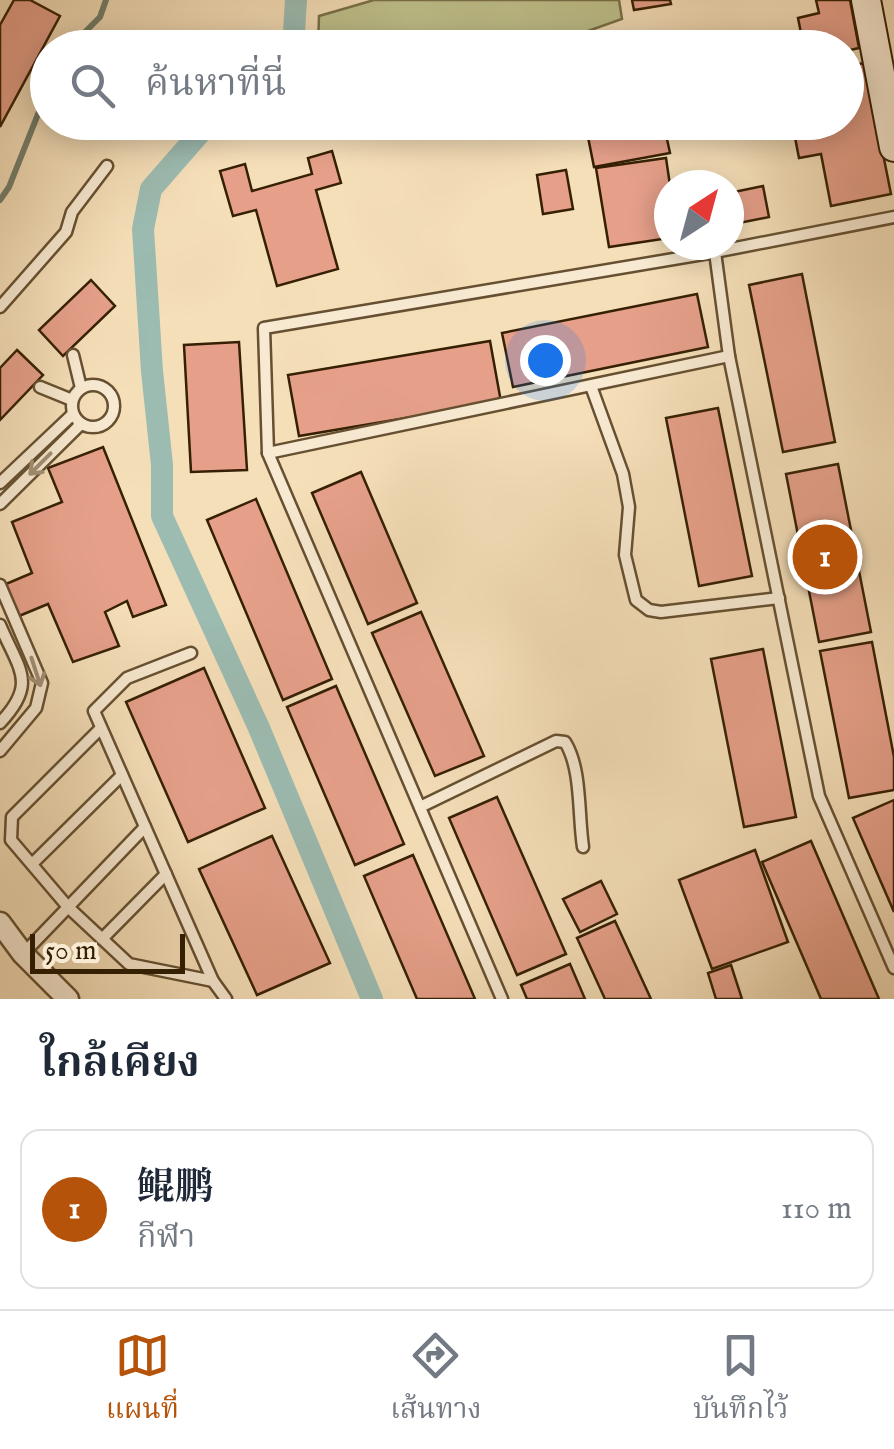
<!DOCTYPE html>
<html lang="th">
<head>
<meta charset="utf-8">
<style>
	:root { --surface:#fff; --page:#f2f2f3; --text:#1f2937; --muted:#747a83; --line:#e0e1e3; --accent:#b45309 }
	body { margin:0; font-family:"IM FELL English","Noto Serif SC","Noto Serif Thai",serif; background:var(--page); color:var(--text) }
	.compass { position:absolute; left:654px; top:170px; width:90px; height:90px; border-radius:50%; background:var(--surface); box-shadow:0 5px 25px #0003; rotate:36deg }
	.scale { position:absolute; left:30px; bottom:25px; width:155px; box-sizing:border-box; padding-left:10px; border:5px solid #362004; border-top:0; font-size:28px; line-height:35px; white-space:nowrap; color:#362004; -webkit-text-stroke:8px #f8ead2; paint-order:stroke }
	.you { position:absolute; left:545px; top:360px; width:35px; height:35px; margin:-25px; border:8px solid #fff; border-radius:50%; background:#1a73e8; box-shadow:0 0 0 15px #1a73e833 }
	.badge { display:grid; place-items:center; width:65px; height:65px; border-radius:50%; background:var(--accent); color:#fff; font-size:32px; font-weight:700 }
	.pin { position:absolute; translate:-50% -50%; border:5px solid #fff; box-shadow:0 2px 10px #0006 }
	.list { margin:0; padding:0; list-style:none }
	h2 { display:flex; justify-content:space-between; align-items:center; height:130px; margin:0; padding:0 40px; font-size:42px }
	h2 small { font-size:32px; font-weight:400; color:var(--muted) }
	.list li { display:grid; grid-template-columns:65px 1fr auto; gap:30px; align-items:center; box-sizing:border-box; height:160px; margin:0 20px 20px; padding:0 20px; border:2px solid var(--line); border-radius:20px }
	.list b { display:block; font-size:38px; white-space:nowrap }
	.list p { margin:0; font-size:32px; white-space:nowrap; color:var(--muted) }
	.list em { font-size:32px; font-style:normal; color:var(--muted) }
	.icon { flex:none; width:55px; height:55px; fill:none; stroke:currentColor; stroke-width:2; stroke-linecap:round; stroke-linejoin:round }
	.map { position:relative; flex:none; width:894px; height:999px; overflow:hidden }
	.search { position:absolute; background:var(--surface); box-shadow:0 5px 25px #0003; left:30px; right:30px; top:30px; height:110px; display:flex; align-items:center; gap:25px; box-sizing:border-box; padding:0 35px; border-radius:55px; color:var(--muted); font-size:38px }
	.sheet { height:310px; background:var(--surface) }
	nav { display:flex; justify-content:space-around; align-items:center; box-sizing:border-box; height:140px; border-top:2px solid var(--line); background:var(--surface); font-size:28px; color:var(--muted) }
	nav a { display:grid; justify-items:center; gap:5px }
	nav .on { color:var(--accent) }
	.map>svg:first-child { display:block }
	.green { fill:#bfc18c; stroke:#7a7048; stroke-width:2.5 }
	.lines { fill:none; stroke-linecap:round; stroke-linejoin:round }
	.stream { stroke:#737e6c; stroke-width:6 }
	.canal { stroke:#9cbcb2; stroke-width:22 }
	.building { fill:#e6a08a; stroke:#362004; stroke-width:2.5 }
	.service-casing { stroke:#665031; stroke-width:15 }
	.minor-casing { stroke:#665031; stroke-width:25 }
	.secondary-casing { stroke:#362004; stroke-width:32 }
	.service { stroke:#f8ead2; stroke-width:10 }
	.minor { stroke:#f8ead2; stroke-width:20 }
	.secondary { stroke:#f8ead2; stroke-width:28 }
	.oneway { stroke:#a18f75 }
</style>
</head>
<body>
<div class="map">
<svg width="894" height="999" viewBox="0 0 894 999">
	<rect width="100%" height="100%" fill="#f5dfb9"/>
	<filter id="stains"><feTurbulence type="fractalNoise" baseFrequency=".002" numOctaves="4"/><feColorMatrix values="0 0 0 0 .2 0 0 0 0 .09 0 0 0 0 .02 0 0 0 .5 -.17"/></filter>
	<radialGradient id="worn" r=".72"><stop offset=".6" stop-color="#630" stop-opacity="0"/><stop offset="1" stop-color="#630" stop-opacity=".3"/></radialGradient>
	<path class="green" d="M374 0H619L622 19 543 47H318L319 16Z"/>
	<g class="lines">
		<g class="stream">
			<path d="M69 48 100 17 106 0"/>
			<path d="M0 200 9 187 48 89"/>
		</g>
		<g class="canal">
			<path d="M293 48 296 0"/>
			<path d="M215 122 206 126 151 189 143 229 152 371 162 465V516L259 728 372 999"/>
			<path d="M237 122 247 127 253 122"/>
		</g>
	</g>
	<g class="building">
		<path d="M14 0H30L60 16 0 127V25Z"/>
		<path d="M632 0H670L671 4 634 10Z"/>
		<path d="M816 0H850L859 48 846 51V48H784L803 43 798 18 819 13Z"/>
		<path d="M865 63 891 194 831 206 821 154 799 158 792 122H846V66Z"/>
		<path d="M585 122H750V124L667 139 670 153 594 167Z"/>
		<path d="M332 151 341 183 316 190 338 269 277 286 256 210 233 216 220 171 245 164 252 191 312 174 308 158Z"/>
		<path d="M666 158 670 185 669 238 609 247 596 168Z"/>
		<path d="M566 170 573 209 543 214 537 175Z"/>
		<path d="M763 186 769 217 729 225V193Z"/>
		<path d="M802 274 835 442 783 452 749 285Z"/>
		<path d="M91 280 115 306 63 356 39 330Z"/>
		<path d="M697 294 708 347 513 387 502 333Z"/>
		<path d="M490 341 501 402 299 436 288 375Z"/>
		<path d="M239 342 247 470 191 472 184 345Z"/>
		<path d="M17 350 43 375 0 420V368Z"/>
		<path d="M718 408 752 576 699 586 666 418Z"/>
		<path d="M103 447 166 605 133 617 127 601 105 612 119 646 73 662 48 604 19 616 6 584 32 573 12 522 62 502 48 468Z"/>
		<path d="M838 464 871 632 819 642 786 474Z"/>
		<path d="M361 472 417 603 368 624 312 493Z"/>
		<path d="M256 499 332 679 283 700 207 520Z"/>
		<path d="M421 612 484 756 435 776 372 633Z"/>
		<path d="M872 642 894 757V790L849 798 820 651Z"/>
		<path d="M763 649 796 817 744 827 711 659Z"/>
		<path d="M204 668 265 808 188 842 126 702Z"/>
		<path d="M336 686 404 844 355 865 287 707Z"/>
		<path d="M497 797 566 954 517 975 449 818Z"/>
		<path d="M894 800V912L853 818Z"/>
		<path d="M272 836 330 963 257 995 199 869Z"/>
		<path d="M811 841 879 999H821L762 862Z"/>
		<path d="M755 850 788 942 712 969 679 880Z"/>
		<path d="M413 855 475 999H417L364 876Z"/>
		<path d="M601 881 617 914 580 932 563 899Z"/>
		<path d="M615 921 651 999H605L577 938Z"/>
		<path d="M570 964 585 999H527L521 985Z"/>
		<path d="M731 965 742 999H716L708 973Z"/>
	</g>
	<g class="lines">
		<g class="service-casing">
			<g id="service">
				<path d="M715 252 729 356 819 796 894 968"/>
				<path d="M0 307 66 232 72 212 107 166"/>
				<path d="M73 355 81 388"/>
				<circle cx="93" cy="406" r="21"/>
				<path d="M591 386 623 474 629 507 625 555 636 600 649 610 661 612 779 598"/>
				<path d="M40 387 72 400"/>
				<path d="M268 453 729 356"/>
				<path d="M0 483 73 414"/>
				<path d="M0 504 81 424"/>
				<path d="M0 585 42 683 36 708 0 751"/>
				<path d="M0 625C19 670 38 683 0 723"/>
				<path d="M191 653 127 678 94 711 213 981 226 999"/>
				<path d="M101 728 12 817 11 840 68 907 129 964 213 981"/>
				<path d="M420 807 556 741 565 742C582 769 578 815 583 847"/>
				<path d="M32 864 122 775"/>
				<path d="M102 939 166 874"/>
				<path d="M24 953 145 827"/>
				<path d="M502 999 268 453 264 328 715 252 894 217"/>
			</g>
		</g>
		<g class="minor-casing">
			<path id="minor" d="M0 923 23 954 68 999"/>
		</g>
		<g class="secondary-casing">
			<path id="secondary" d="M866 0 894 147"/>
		</g>
		<use href="#service" class="service"/>
		<use href="#minor" class="minor"/>
		<use href="#secondary" class="secondary"/>
	</g>
	<defs><path id="oneway-shaft" d="M-6 0H5M1.5-3L5.5 0L1.5 3" fill="none" stroke-width="1.6" stroke-linecap="round" stroke-linejoin="round" transform="scale(2.5)"/></defs>
	<g class="oneway">
		<use href="#oneway-shaft" transform="translate(40 464) rotate(135)"/>
		<use href="#oneway-shaft" transform="translate(36 672) rotate(72)"/>
	</g>
	<rect width="100%" height="100%" filter="url(#stains)"/>
	<rect width="100%" height="100%" fill="url(#worn)"/>
</svg>
<svg class="compass" viewBox="-18 -18 36 36"><path d="M0-13l5 13h-10z" fill="#e53935"/><path d="M0 13l5-13h-10z" fill="#747a83"/></svg>
<div class="scale">50 m</div>
<div class="you"></div>
<div class="pin badge" style="left:825px;top:557px">1</div>
<div class="search"><svg class="icon" aria-label="search" viewBox="0 0 24 24"><circle cx="10" cy="10" r="6"/><path d="M15 15l6 6"/></svg>ค้นหาที่นี่</div>
</div>
<section class="sheet">
<h2>ใกล้เคียง<small></small></h2>
<ul class="list">
<li><span class="badge">1</span><div><b>鲲鹏</b><p>กีฬา</p></div><em>110 m</em></li>
</ul>
</section>
<nav>
<a class="on"><svg class="icon" aria-label="map" viewBox="0 0 24 24"><path d="M3 6l6-2 6 2 6-2v14l-6 2-6-2-6 2zM9 4v14M15 6v14"/></svg>แผนที่</a>
<a><svg class="icon" aria-label="directions" viewBox="0 0 24 24"><path d="M12 3l9 9-9 9-9-9zM9 14v-3h6M13 9l2 2-2 2"/></svg>เส้นทาง</a>
<a><svg class="icon" aria-label="saved" viewBox="0 0 24 24"><path d="M7 4h10v16l-5-4-5 4z"/></svg>บันทึกไว้</a>
</nav>
</body>
</html>
